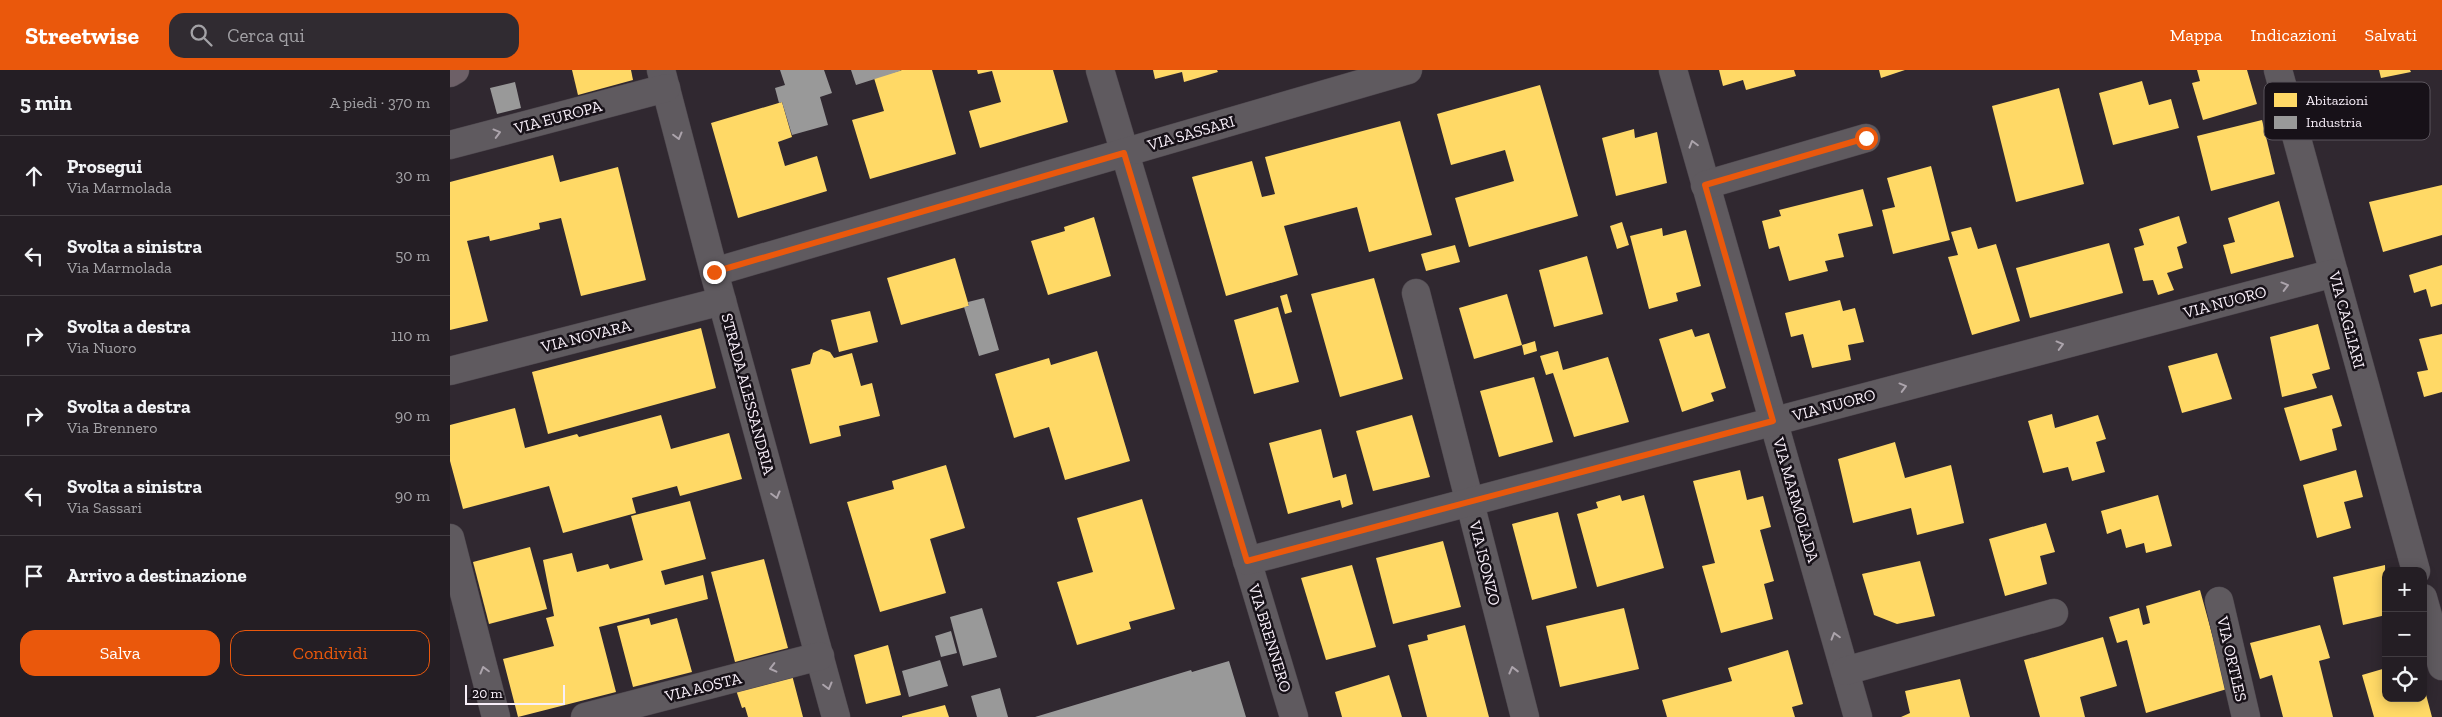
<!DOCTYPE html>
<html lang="it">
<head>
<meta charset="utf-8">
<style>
	:root { --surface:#241e24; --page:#302b31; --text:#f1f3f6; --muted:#a3a2a6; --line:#413c41; --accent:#ea580c }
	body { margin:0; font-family:"Zilla Slab",serif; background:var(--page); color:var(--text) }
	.controls { position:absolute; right:15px; bottom:15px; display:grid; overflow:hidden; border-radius:10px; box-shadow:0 2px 12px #0003 }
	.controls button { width:45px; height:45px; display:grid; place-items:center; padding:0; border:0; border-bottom:1px solid var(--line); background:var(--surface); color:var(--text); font:25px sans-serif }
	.scale { position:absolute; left:15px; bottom:12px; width:100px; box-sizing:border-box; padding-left:5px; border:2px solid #f8eff9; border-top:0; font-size:14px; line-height:18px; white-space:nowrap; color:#f8eff9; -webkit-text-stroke:4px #171118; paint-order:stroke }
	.stop { position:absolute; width:15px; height:15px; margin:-11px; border:4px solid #ea580c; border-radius:50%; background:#fff }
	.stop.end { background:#ea580c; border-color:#fff; box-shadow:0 1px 5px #0008 }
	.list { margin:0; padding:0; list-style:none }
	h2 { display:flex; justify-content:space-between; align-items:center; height:65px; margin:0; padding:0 20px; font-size:21px }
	h2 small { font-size:16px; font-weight:400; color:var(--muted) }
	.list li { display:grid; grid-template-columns:32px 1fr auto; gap:15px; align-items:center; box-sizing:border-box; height:80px; padding:0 20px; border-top:1px solid var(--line) }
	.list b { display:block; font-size:19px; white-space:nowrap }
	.list p { margin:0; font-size:16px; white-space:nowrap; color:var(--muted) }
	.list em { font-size:16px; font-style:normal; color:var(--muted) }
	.actions { display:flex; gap:10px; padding:15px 20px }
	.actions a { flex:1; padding:11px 0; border:1px solid var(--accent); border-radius:15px; text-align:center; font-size:18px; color:var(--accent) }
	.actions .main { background:var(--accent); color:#fff }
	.icon { flex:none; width:28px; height:28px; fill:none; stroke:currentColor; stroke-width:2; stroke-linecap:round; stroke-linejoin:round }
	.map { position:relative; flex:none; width:1992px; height:647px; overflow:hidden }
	header { display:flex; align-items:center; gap:30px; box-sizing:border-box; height:70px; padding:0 25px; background:var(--accent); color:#fff }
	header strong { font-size:24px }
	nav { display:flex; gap:28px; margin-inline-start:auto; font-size:18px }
	.search { width:350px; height:45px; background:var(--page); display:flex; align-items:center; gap:12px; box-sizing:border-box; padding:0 18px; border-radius:15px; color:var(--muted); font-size:19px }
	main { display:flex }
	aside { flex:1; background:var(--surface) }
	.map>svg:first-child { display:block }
	.homes { fill:#ffd966 }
	.industry { fill:#999 }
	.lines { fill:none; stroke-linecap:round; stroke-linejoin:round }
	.minor-casing { stroke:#4d464d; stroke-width:29 }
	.major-casing { stroke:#4d464d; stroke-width:29 }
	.minor { stroke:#5f5a5f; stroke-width:28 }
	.major { stroke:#6d6067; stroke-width:28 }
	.oneway { stroke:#aca4ac }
	.route { stroke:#ea580c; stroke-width:6 }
	.labels { text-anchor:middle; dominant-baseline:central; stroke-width:5; stroke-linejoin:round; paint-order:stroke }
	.street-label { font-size:16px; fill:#f8eff9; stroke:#171118 }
	.key { fill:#171118; stroke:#5a545c; stroke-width:1 }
	.key-label { font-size:14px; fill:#f8eff9 }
</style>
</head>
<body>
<header>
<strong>Streetwise</strong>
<div class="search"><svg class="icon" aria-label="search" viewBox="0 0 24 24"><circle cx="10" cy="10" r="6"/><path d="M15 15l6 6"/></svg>Cerca qui</div>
<nav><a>Mappa</a><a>Indicazioni</a><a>Salvati</a></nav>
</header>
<main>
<aside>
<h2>5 min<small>A piedi · 370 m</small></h2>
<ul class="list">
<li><svg class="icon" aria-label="ahead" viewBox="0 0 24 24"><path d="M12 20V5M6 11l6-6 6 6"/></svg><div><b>Prosegui</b><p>Via Marmolada</p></div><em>30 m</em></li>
<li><svg class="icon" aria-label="left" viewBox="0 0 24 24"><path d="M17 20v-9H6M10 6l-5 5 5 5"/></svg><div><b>Svolta a sinistra</b><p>Via Marmolada</p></div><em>50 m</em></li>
<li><svg class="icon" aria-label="right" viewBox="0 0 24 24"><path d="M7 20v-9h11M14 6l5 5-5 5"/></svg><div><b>Svolta a destra</b><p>Via Nuoro</p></div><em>110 m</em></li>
<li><svg class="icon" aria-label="right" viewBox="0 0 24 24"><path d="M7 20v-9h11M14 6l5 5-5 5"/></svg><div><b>Svolta a destra</b><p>Via Brennero</p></div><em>90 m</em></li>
<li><svg class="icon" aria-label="left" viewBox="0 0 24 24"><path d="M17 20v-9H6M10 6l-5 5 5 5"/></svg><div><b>Svolta a sinistra</b><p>Via Sassari</p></div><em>90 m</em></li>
<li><svg class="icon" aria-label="arrive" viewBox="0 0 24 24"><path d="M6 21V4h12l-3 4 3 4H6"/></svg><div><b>Arrivo a destinazione</b></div></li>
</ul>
<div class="actions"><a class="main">Salva</a><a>Condividi</a></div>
</aside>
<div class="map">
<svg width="1992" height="647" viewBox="0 0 1992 647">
	<rect width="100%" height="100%" fill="#302830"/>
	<g class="homes">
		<path d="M122 0H181L183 10 128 25Z"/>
		<path d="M452 0H482L506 84 420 109 402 50 434 41 424 8Z"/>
		<path d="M527 0H603L618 52 530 78 519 41 551 32 542 1 528 4Z"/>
		<path d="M703 0H767L768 2 734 12 732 2 705 9Z"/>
		<path d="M1269 0H1344L1346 6 1296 20 1293 10 1273 16Z"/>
		<path d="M1429 0H1455L1431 8Z"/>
		<path d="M1747 0H1797L1807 34 1753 50 1742 13 1750 11Z"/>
		<path d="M1929 0H1960L1961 2 1931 8Z"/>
		<path d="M1692 11 1699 35 1721 29 1729 58 1663 75 1649 23Z"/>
		<path d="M1090 15 1128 146 1019 177 1005 128 1064 111 1055 80 1001 95 987 44Z"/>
		<path d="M1609 18 1634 114 1566 132 1542 36Z"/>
		<path d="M332 32 342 67 328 72 335 96 367 86 377 121 288 148 261 53Z"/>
		<path d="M1812 50 1825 104 1761 121 1747 66Z"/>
		<path d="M950 51 982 165 919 182 907 137 834 156 848 205 776 226 742 107 802 91 812 127 825 124 815 87Z"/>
		<path d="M1184 59 1185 68 1207 62 1217 113 1166 126 1152 68Z"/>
		<path d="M103 85 110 112 168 97 196 210 131 226 111 148 89 153 90 159 40 171 39 166 17 171 38 251 0 260V112Z"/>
		<path d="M1481 96 1500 170 1443 184 1432 140 1445 137 1437 108Z"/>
		<path d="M1992 115V165L1933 182 1919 132Z"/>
		<path d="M1413 119 1423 156 1388 164 1394 187 1375 191 1378 201 1339 211 1329 176 1319 179 1312 151 1331 146 1329 140Z"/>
		<path d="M1829 131 1844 187 1781 204 1773 175 1785 172 1778 148Z"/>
		<path d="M1729 146 1737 173 1727 177 1733 198 1717 203 1724 220 1708 225 1703 210 1693 211 1684 178 1694 175 1689 159Z"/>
		<path d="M644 147 661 206 598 225 581 171 615 161 614 157Z"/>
		<path d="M1172 152 1179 175 1167 179 1160 156Z"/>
		<path d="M1521 157 1528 179 1546 174 1570 251 1522 265 1498 187 1508 185 1501 162Z"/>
		<path d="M1212 158 1213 166 1236 160 1251 216 1226 223 1228 231 1199 239 1180 166Z"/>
		<path d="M1659 173 1673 223 1580 248 1566 198Z"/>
		<path d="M1005 175 1010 192 976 201 971 184Z"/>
		<path d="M1137 186 1153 244 1104 257 1089 200Z"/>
		<path d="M505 188 519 236 451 255 437 208Z"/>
		<path d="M1992 195V234L1981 237 1976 219 1964 223 1959 205Z"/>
		<path d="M924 208 953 309 890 327 861 224Z"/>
		<path d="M837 224 842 242 835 244 830 226Z"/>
		<path d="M1057 224 1072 275 1024 289 1009 238Z"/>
		<path d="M1390 230 1393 241 1405 238 1414 272 1398 275 1401 290 1362 298 1353 264 1341 267 1335 243Z"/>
		<path d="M828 237 849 312 804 324 784 250Z"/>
		<path d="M420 241 428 272 389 282 381 250Z"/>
		<path d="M1868 254 1880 299 1862 304 1867 318 1832 327 1820 267Z"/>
		<path d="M251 258 266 318 98 364 82 302Z"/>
		<path d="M1242 259 1245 267 1259 263 1276 318 1261 323 1264 331 1232 342 1209 269Z"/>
		<path d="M1992 264V322L1974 327 1967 302 1978 300 1969 269Z"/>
		<path d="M1085 271 1087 281 1074 285 1072 275Z"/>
		<path d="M371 279 380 282 384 288 402 283 411 316 422 313 430 346 389 356 391 366 360 374 341 299 360 294 363 283Z"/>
		<path d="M647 281 680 391 615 410 599 357 564 368 545 304 599 288 601 295Z"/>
		<path d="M1108 281 1113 300 1158 287 1179 352 1124 367 1103 303 1096 305 1090 286Z"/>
		<path d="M1767 283 1782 329 1732 343 1718 296Z"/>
		<path d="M1084 307 1103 372 1049 387 1030 321Z"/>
		<path d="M1882 325 1892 356 1882 359 1887 380 1850 391 1834 338Z"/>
		<path d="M65 338 75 378 127 364 129 367 211 345 221 379 279 363 292 409 230 426 227 416 182 428 186 443 113 463 99 416 13 439 0 391V355Z"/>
		<path d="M1602 344 1605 358 1648 345 1656 369 1646 372 1655 402 1622 411 1618 397 1593 403 1578 351Z"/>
		<path d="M962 345 980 407 923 421 906 361Z"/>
		<path d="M871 359 883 408 896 404 903 434 892 438 890 430 838 444 819 373Z"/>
		<path d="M1445 372 1455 408 1501 395 1514 453 1467 465 1461 438 1403 453 1388 389Z"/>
		<path d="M496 395 515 458 480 469 496 523 430 542 397 432 444 419 442 411Z"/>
		<path d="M1290 400 1297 430 1313 426 1321 457 1310 460 1324 511 1314 514 1323 549 1271 563 1252 496 1265 493 1243 411Z"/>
		<path d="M1906 400 1913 427 1894 432 1901 458 1867 468 1853 415Z"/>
		<path d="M1170 425 1172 431 1194 425 1214 498 1147 517 1127 444 1148 438 1146 432Z"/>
		<path d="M1708 425 1722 476 1696 483 1694 473 1676 478 1671 459 1657 464 1651 441Z"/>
		<path d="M692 429 725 539 679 552 681 559 627 575 607 512 643 502 627 448Z"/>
		<path d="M240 431 256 489 211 501 215 515 253 505 258 529 149 557 166 622 68 647 53 589 104 576 96 548 104 546 93 490 122 483 127 502 158 494 160 499 193 490 181 446Z"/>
		<path d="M1108 442 1127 518 1082 530 1062 454Z"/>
		<path d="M1596 453 1605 482 1590 486 1597 514 1555 526 1539 469Z"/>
		<path d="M993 471 1011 537 943 554 926 488Z"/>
		<path d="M80 477 97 539 39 554 23 492Z"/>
		<path d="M314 489 338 578 285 592 261 502Z"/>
		<path d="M1470 491 1485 546 1447 554 1424 545 1412 504Z"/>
		<path d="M902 495 926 577 876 590 851 508Z"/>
		<path d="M1935 495 1936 545 1893 555 1883 507Z"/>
		<path d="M1750 520 1777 619 1696 643 1677 570 1667 573 1659 547 1689 538 1693 555 1700 553 1696 536Z"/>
		<path d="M1174 538 1189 599 1110 617 1096 556Z"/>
		<path d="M199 548 201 555 227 548 242 602 183 617 167 556Z"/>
		<path d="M1015 555 1039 647H977L958 575 978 570 977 565Z"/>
		<path d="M1870 555 1880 588 1869 591 1883 647H1833L1822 605 1810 609 1800 573Z"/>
		<path d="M1653 567 1667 616 1630 627 1635 647H1590L1574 590Z"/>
		<path d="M438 575 451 625 416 634 404 585Z"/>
		<path d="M1338 580 1353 634 1342 637 1345 647H1217L1212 630 1282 611 1278 598Z"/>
		<path d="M1936 598V628H1973L1974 617 1982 647H1924L1912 605Z"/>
		<path d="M342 605 353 647H298L295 637 292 638 286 620Z"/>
		<path d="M939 605 952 647H892L885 622Z"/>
		<path d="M1510 609 1520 647H1451L1460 643 1455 621Z"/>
		<path d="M495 635 499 647H452V646Z"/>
	</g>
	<g class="industry">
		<path d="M330 0H374L382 23 370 27 378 55 342 65 332 32 329 33 325 18 335 15Z"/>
		<path d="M401 0H450V1L406 15Z"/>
		<path d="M65 12 71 38 47 44 40 18Z"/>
		<path d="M534 228 549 280 529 286 514 237 519 236 518 232Z"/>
		<path d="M532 538 547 587 513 596 500 547Z"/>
		<path d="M501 561 507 583 491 587 485 566Z"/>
		<path d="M490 590 498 616 459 627 452 601Z"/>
		<path d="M779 591 796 647H585L741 600 742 602Z"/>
		<path d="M550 618 558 647H527L521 626Z"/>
	</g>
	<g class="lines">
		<g class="minor-casing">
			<g id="minor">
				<path d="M211 0 264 202 386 647"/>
				<path d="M650 0 844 647"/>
				<path d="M1223 0 1408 647"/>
				<path d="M1828 0 1966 501"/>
				<path d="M0 75 216 18"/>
				<path d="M1255 115 1416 68"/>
				<path d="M264 202 958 0"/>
				<path d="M966 223 1075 647"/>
				<path d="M0 301 272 231"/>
				<path d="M0 468 46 647"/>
				<path d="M797 491 1884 203"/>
				<path d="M1973 528 1992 596"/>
				<path d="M1769 531 1796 647"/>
				<path d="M1395 601 1604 543"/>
				<path d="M135 647 370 586"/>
			</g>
		</g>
		<g class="major-casing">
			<path id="major" d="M0 3 5 0"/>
		</g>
		<use href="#minor" class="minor"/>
		<use href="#major" class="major"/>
	</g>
	<defs><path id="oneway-chevron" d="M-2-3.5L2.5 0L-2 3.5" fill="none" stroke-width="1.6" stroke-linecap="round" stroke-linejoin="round" transform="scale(1.25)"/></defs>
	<g class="oneway">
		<use href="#oneway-chevron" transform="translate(47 63) rotate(-15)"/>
		<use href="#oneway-chevron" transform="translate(228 66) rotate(75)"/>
		<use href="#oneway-chevron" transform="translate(1243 74) rotate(-106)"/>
		<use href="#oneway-chevron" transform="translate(1835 216) rotate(-15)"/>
		<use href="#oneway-chevron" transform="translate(1610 275) rotate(-15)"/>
		<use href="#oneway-chevron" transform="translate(1453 317) rotate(-15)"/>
		<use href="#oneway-chevron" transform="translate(326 425) rotate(75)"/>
		<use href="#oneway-chevron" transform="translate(1385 566) rotate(-106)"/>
		<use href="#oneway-chevron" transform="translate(323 598) rotate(166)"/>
		<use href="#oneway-chevron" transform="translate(34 600) rotate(-105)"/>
		<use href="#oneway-chevron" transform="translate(1063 600) rotate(-104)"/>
		<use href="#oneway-chevron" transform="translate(378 616) rotate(75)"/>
	</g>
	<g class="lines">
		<path class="route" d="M264 202 674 83 797 491 1323 351 1255 115 1416 68"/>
	</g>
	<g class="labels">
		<g class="street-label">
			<text transform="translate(108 47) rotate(-15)">VIA EUROPA</text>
			<text transform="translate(741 63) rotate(-16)">VIA SASSARI</text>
			<text transform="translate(1775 232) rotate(-15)">VIA NUORO</text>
			<text transform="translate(1897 250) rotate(75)">VIA CAGLIARI</text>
			<text transform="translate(136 266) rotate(-14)">VIA NOVARA</text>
			<text transform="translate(298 324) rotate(75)">STRADA ALESSANDRIA</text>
			<text transform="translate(1384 335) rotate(-15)">VIA NUORO</text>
			<text transform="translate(1346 430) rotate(74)">VIA MARMOLADA</text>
			<text transform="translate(1035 493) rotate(76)">VIA ISONZO</text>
			<text transform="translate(820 568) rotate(73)">VIA BRENNERO</text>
			<text transform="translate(1782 589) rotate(77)">VIA ORTLES</text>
			<text transform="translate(253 617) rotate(-14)">VIA AOSTA</text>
		</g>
	</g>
	<rect x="1814" y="12" width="166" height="58" rx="8" class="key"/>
	<rect x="1824" y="23" width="23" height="14" fill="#ffd966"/>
	<rect x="1824" y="46" width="23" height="13" fill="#999"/>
	<g class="key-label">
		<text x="1856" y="35">Abitazioni</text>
		<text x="1856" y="57">Industria</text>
	</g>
</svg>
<div class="controls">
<button>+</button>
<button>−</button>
<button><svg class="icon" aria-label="locate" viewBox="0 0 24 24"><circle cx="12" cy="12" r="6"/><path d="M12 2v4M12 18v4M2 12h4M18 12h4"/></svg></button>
</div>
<div class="scale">20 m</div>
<div class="stop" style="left:1416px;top:68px"></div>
<div class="stop end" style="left:264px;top:202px"></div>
</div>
</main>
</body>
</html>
